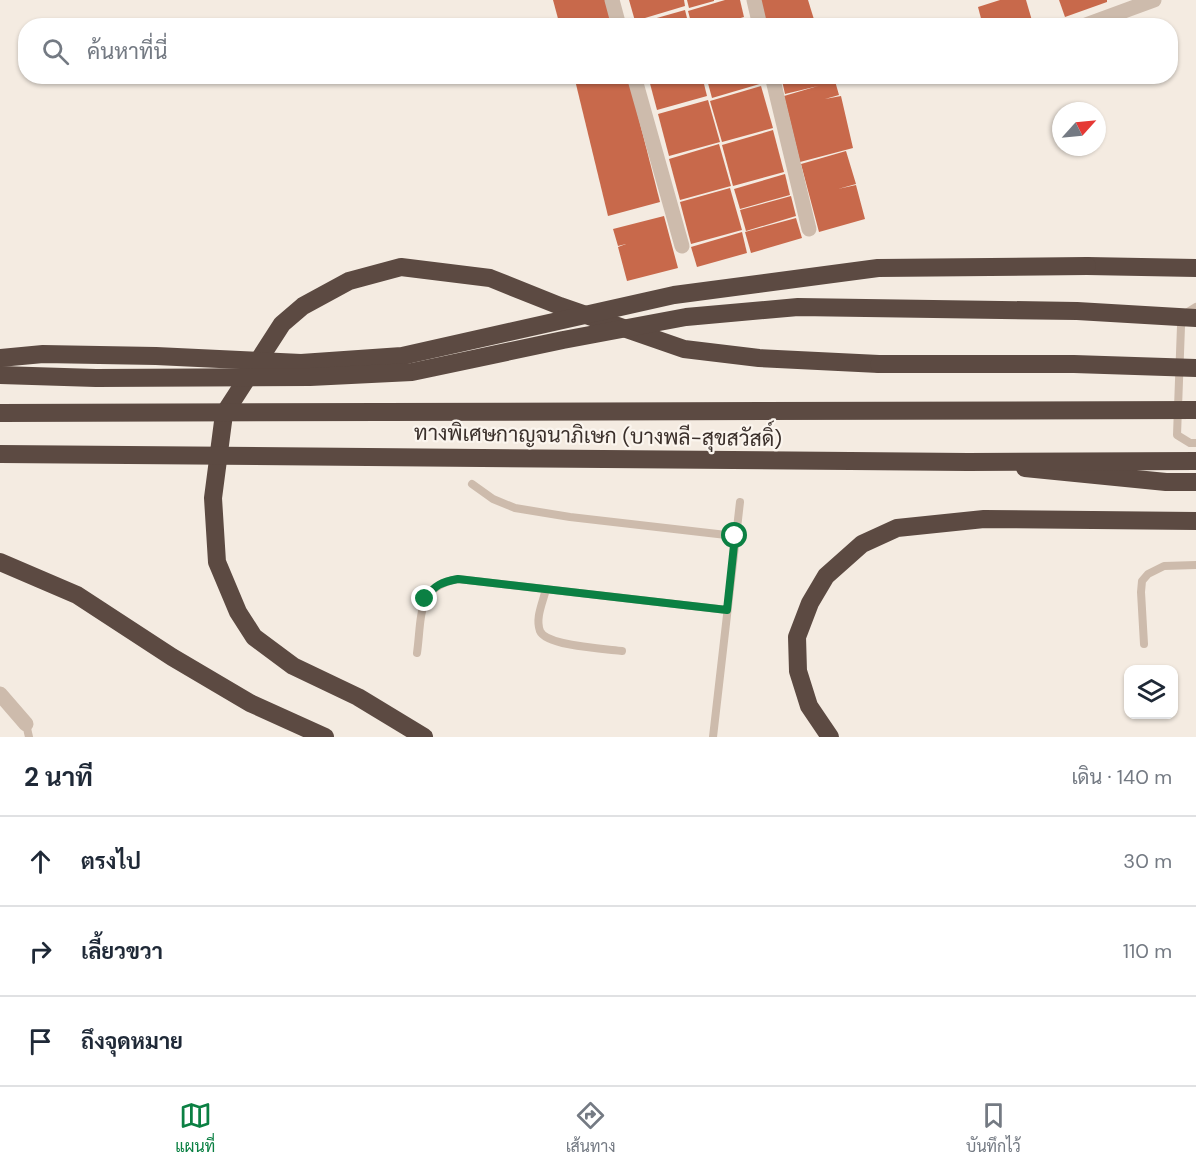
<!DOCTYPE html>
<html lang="th">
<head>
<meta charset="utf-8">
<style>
	:root { --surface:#fff; --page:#f2f2f3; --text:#1f2937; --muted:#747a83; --line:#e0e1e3; --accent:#0b8043 }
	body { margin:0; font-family:"DM Sans",Sarabun,sans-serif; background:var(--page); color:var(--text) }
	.controls { position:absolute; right:18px; bottom:18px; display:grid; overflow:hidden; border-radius:12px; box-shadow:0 2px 4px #0004 }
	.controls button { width:54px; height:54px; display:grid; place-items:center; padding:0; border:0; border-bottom:2px solid var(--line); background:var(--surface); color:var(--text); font:30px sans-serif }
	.compass { position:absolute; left:1052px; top:102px; width:54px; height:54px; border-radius:50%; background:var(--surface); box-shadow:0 2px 4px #0004; rotate:63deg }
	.stop { position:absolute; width:18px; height:18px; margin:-14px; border:4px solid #0b8043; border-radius:50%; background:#fff }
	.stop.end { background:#0b8043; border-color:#fff; box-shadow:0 2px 6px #0008 }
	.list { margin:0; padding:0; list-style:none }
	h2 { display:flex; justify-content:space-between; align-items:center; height:78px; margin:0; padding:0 24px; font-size:26px }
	h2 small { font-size:20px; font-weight:400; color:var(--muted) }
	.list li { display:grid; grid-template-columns:39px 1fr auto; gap:18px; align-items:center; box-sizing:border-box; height:90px; padding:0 24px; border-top:2px solid var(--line) }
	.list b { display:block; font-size:22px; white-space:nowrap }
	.list em { font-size:20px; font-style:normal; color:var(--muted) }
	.icon { flex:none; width:33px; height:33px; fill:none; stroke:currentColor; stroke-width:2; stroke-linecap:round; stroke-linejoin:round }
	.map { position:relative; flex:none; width:1196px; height:737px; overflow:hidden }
	.search { position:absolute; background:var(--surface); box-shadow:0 2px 4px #0004; left:18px; right:18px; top:18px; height:66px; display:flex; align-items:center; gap:15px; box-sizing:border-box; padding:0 21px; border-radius:24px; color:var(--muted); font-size:22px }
	.sheet { height:348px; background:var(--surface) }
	nav { display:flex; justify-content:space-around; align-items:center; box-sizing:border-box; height:84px; border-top:2px solid var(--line); background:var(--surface); font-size:16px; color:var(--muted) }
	nav a { display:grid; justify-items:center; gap:3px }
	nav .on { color:var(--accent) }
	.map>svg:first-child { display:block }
	.building { fill:#c8694b }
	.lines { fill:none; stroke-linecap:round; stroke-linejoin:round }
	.service { stroke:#cdbbac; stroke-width:8 }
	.minor { stroke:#cdbbac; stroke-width:15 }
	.motorway { stroke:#5c4a42; stroke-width:18 }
	.motorway-bridge { stroke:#5c4a42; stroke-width:18 }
	.route { stroke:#0b8043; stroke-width:8 }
	.labels { text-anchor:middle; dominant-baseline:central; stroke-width:4.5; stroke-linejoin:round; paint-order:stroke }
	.street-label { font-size:21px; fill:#3b302b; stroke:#fbf5ee }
</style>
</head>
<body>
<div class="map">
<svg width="1196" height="737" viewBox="0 0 1196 737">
	<rect width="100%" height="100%" fill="#f4ebe1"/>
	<g class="building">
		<path d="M553 0H608L616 26H560Z"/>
		<path d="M629 0H684L685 6 635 21Z"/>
		<path d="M687 0H714V1L689 8Z"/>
		<path d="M725 0H740L744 17 713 26H692L688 11Z"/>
		<path d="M759 0H808L816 26H766Z"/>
		<path d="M1000 0H1026L1033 24 1027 26H983L978 7Z"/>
		<path d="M1059 0H1107V2L1065 17Z"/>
		<path d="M685 10 689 26H632V25Z"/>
		<path d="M745 18 747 26H719V25Z"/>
		<path d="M574 76H628L660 202 608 216Z"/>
		<path d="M648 76H702L707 96 657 110Z"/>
		<path d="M706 76H762L763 83 712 98Z"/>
		<path d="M781 76H830L832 82 835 81 839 95 825 99 841 96 853 148 800 162 784 96 818 86 785 94Z"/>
		<path d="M761 86 773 128 722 142 710 101Z"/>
		<path d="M708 100 720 142 669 156 658 114Z"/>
		<path d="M773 130 784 172 733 186 722 145Z"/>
		<path d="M719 144 731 186 680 200 669 159Z"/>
		<path d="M846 151 856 184 838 189 856 185 865 219 819 232 801 164Z"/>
		<path d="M785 174 790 195 740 209 734 189Z"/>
		<path d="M730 188 742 230 691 244 680 202Z"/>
		<path d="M791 196 796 216 746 231 740 210Z"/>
		<path d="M664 216 678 268 627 281 618 247 626 244 618 246 613 229Z"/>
		<path d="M796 218 802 238 751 253 745 232Z"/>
		<path d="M742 232 747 253 697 267 691 247Z"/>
	</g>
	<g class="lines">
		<g class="service">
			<path d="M1196 307 1188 312 1181 326 1177 435 1190 443H1196"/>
			<path d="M472 484 493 499 515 508 570 517 735 536"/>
			<path d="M546 589C543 602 535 618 540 631 546 646 606 649 622 651"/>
			<path d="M1144 644 1141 592 1142 581 1148 574 1164 566 1196 565"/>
			<path d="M417 653C422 618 416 586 458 579L727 610"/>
			<path d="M26 724 29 737"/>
			<path d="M713 737 740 502"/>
		</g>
		<g class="minor">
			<path d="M612 0 619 26"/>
			<path d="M754 0 760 26"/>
			<path d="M1083 26 1154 0"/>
			<path d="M634 76 682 246"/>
			<path d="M772 76 809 229"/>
			<path d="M0 694 26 724"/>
		</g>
		<g class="motorway">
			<path d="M1087 266 1196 268"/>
			<path d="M1025 468 1166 482H1196"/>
			<path d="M0 562 77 595 172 657 250 703 325 737"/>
			<path d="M424 737 358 697 293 666 254 637 238 612 217 562 213 498 224 414 282 324 303 306 349 281 401 267 490 278 560 306 684 349 759 358 879 364"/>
			<path d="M830 737 809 706 798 671 797 637 810 603 826 576 862 544 897 528 984 519 1196 521"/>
		</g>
		<g class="motorway-bridge">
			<path d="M0 358 43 354 156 356 301 363 402 356 674 295 878 268 1087 266"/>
			<path d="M879 364H1074L1196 368"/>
			<path d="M0 375 96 378 310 377 412 372 563 340 686 317 798 307 1077 311 1196 318"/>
			<path d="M0 413 1196 410"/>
			<path d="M0 454 968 462 1196 461"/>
		</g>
	</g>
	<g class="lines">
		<path class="route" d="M425 599C434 585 442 582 458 579L727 610 735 536"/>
	</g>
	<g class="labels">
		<g class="street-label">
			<text transform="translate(598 436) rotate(1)">ทางพิเศษกาญจนาภิเษก (บางพลี-สุขสวัสดิ์)</text>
		</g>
	</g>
</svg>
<div class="controls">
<button><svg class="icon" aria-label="layers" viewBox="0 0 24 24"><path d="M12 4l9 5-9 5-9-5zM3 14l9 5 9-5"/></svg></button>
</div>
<svg class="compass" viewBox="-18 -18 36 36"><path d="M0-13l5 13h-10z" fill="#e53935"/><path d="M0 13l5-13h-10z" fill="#747a83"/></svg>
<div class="stop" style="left:735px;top:536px"></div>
<div class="stop end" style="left:425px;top:599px"></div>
<div class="search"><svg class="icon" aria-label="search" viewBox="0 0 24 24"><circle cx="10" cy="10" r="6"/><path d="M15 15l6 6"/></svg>ค้นหาที่นี่</div>
</div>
<section class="sheet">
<h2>2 นาที<small>เดิน · 140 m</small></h2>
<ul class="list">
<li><svg class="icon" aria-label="ahead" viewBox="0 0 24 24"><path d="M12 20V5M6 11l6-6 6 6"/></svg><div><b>ตรงไป</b></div><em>30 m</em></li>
<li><svg class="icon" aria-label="right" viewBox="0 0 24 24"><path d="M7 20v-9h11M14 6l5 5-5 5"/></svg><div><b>เลี้ยวขวา</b></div><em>110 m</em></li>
<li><svg class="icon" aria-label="arrive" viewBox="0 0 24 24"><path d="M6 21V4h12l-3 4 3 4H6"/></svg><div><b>ถึงจุดหมาย</b></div></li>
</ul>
</section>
<nav>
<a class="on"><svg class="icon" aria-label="map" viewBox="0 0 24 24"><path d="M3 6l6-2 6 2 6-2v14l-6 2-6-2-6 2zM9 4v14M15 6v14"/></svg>แผนที่</a>
<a><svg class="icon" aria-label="directions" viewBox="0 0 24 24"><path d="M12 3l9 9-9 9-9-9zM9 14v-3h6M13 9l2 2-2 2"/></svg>เส้นทาง</a>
<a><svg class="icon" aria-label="saved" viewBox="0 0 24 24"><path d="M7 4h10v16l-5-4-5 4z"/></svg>บันทึกไว้</a>
</nav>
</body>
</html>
